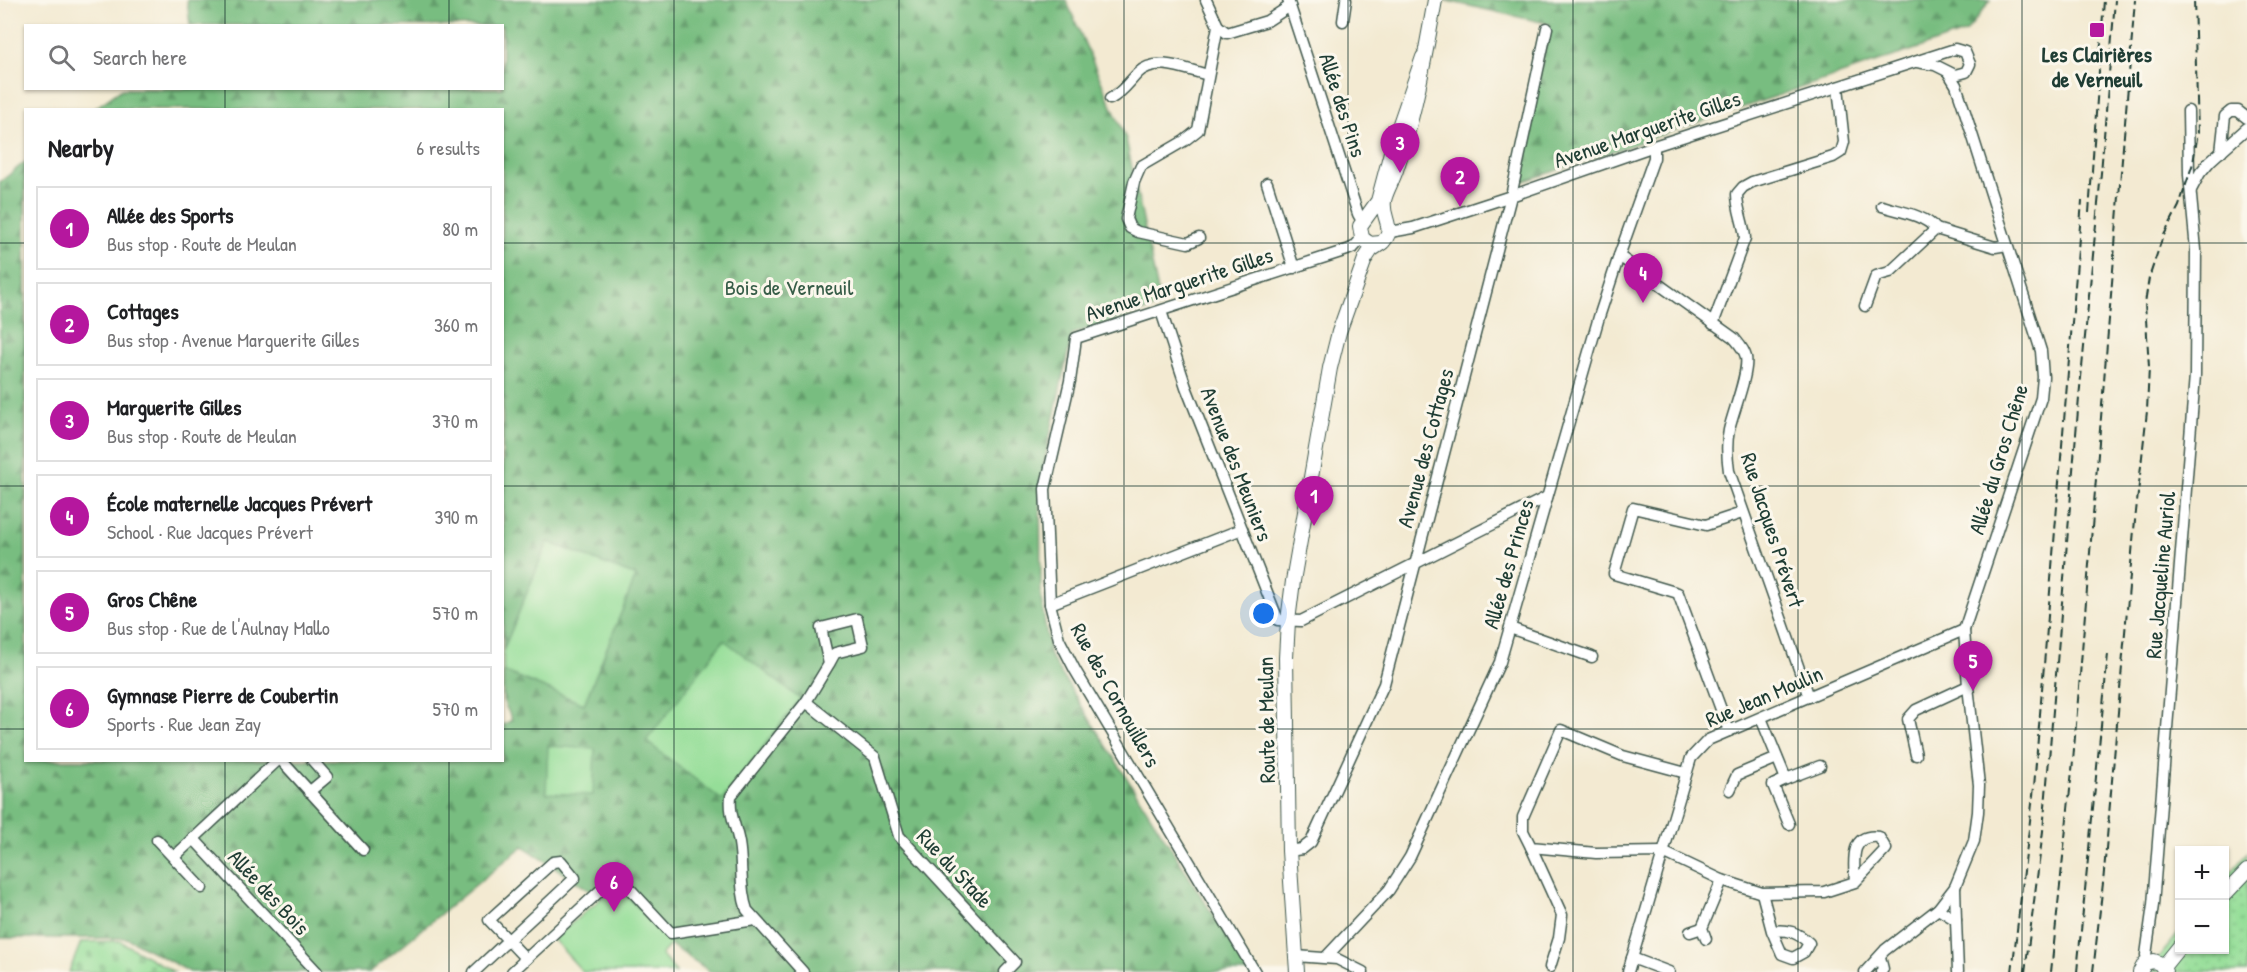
<!DOCTYPE html>
<html lang="en">
<head>
<meta charset="utf-8">
<style>
	:root { --surface:#fff; --page:#f2f2f2; --text:#202124; --muted:#757577; --line:#e0e0e0; --accent:#b5179e }
	body { margin:0; font-family:"Patrick Hand",sans-serif; background:var(--page); color:var(--text) }
	.controls { position:absolute; right:18px; bottom:18px; display:grid; overflow:hidden; border-radius:0px; box-shadow:0 2px 4px #0004 }
	.controls button { width:54px; height:54px; display:grid; place-items:center; padding:0; border:0; border-bottom:2px solid var(--line); background:var(--surface); color:var(--text); font:30px sans-serif }
	.you { position:absolute; left:1264px; top:614px; width:21px; height:21px; margin:-15px; border:4px solid #fff; border-radius:50%; background:#1a73e8; box-shadow:0 0 0 9px #1a73e833 }
	.badge { display:grid; place-items:center; width:39px; height:39px; border-radius:50%; background:var(--accent); color:#fff; font-size:20px; font-weight:700 }
	.pin { position:absolute; translate:-50% -50px; filter:drop-shadow(0 2px 3px #0008) }
	.pin::after { content:''; position:absolute; top:32px; width:21px; height:18px; background:inherit; clip-path:polygon(0 0,100% 0,50% 100%) }
	.list { margin:0; padding:0; list-style:none }
	h2 { display:flex; justify-content:space-between; align-items:center; height:78px; margin:0; padding:0 24px; font-size:26px }
	h2 small { font-size:20px; font-weight:400; color:var(--muted) }
	.list li { display:grid; grid-template-columns:39px 1fr auto; gap:18px; align-items:center; box-sizing:border-box; height:84px; margin:0 12px 12px; padding:0 12px; border:2px solid var(--line); border-radius:0px }
	.list b { display:block; font-size:22px; white-space:nowrap }
	.list p { margin:0; font-size:20px; white-space:nowrap; color:var(--muted) }
	.list em { font-size:20px; font-style:normal; color:var(--muted) }
	.icon { flex:none; width:33px; height:33px; fill:none; stroke:currentColor; stroke-width:2; stroke-linecap:round; stroke-linejoin:round }
	.map { position:relative; flex:none; width:2247px; height:972px; overflow:hidden }
	.search { position:absolute; background:var(--surface); box-shadow:0 2px 4px #0004; left:24px; top:24px; width:480px; height:66px; display:flex; align-items:center; gap:15px; box-sizing:border-box; padding:0 21px; border-radius:0px; color:var(--muted); font-size:22px }
	.panel { position:absolute; background:var(--surface); box-shadow:0 2px 4px #0004; left:24px; top:108px; width:480px; height:654px; border-radius:0px }
	.map>svg:first-child { display:block }
	.forest { fill:url(#forest-firs); stroke:#4c7d5a; stroke-width:1.5 }
	.cemetery { fill:url(#cemetery-stones); stroke:#5a8e66; stroke-width:1.5 }
	.park { fill:url(#park-dots); stroke:#5a8e66; stroke-width:1.5 }
	.pitch { fill:#95de98; stroke:#5a8e66; stroke-width:1.5 }
	.lines { fill:none; stroke-linecap:round; stroke-linejoin:round }
	.street-casing { stroke:#3f574c; stroke-width:13 }
	.secondary-casing { stroke:#3f574c; stroke-width:16 }
	.street { stroke:#fff; stroke-width:10 }
	.secondary { stroke:#fff; stroke-width:14 }
	.rail { stroke:#1f3d34; stroke-width:2; stroke-dasharray:9 4.5; stroke-linecap:butt }
	.grid { fill:none; stroke:#1f3d34; stroke-width:1.5; stroke-opacity:0.55 }
	.poi-dot { fill:#b5179e; stroke:#fbf7ec; stroke-width:2 }
	.labels { text-anchor:middle; dominant-baseline:central; stroke-width:6; stroke-linejoin:round; paint-order:stroke }
	.poi-label { font-size:22px; font-weight:bold; fill:#1f3d34; stroke:#fbf7ec }
	.street-label { font-size:22px; fill:#1f3d34; stroke:#fbf7ec }
	.park-label { font-size:22px; fill:#375d48; stroke:#fbf7ec }
</style>
</head>
<body>
<div class="map">
<svg width="2247" height="972" viewBox="0 0 2247 972">
	<defs>
		<pattern id="forest-firs" width="22" height="20" patternUnits="userSpaceOnUse" patternTransform="scale(1.5)"><rect width="22" height="20" fill="#78bd80"/><path d="M5 1l3.5 6h-7zM16 11l3.5 6h-7z" fill="#629b6a"/></pattern>
		<pattern id="cemetery-stones" width="16" height="16" patternUnits="userSpaceOnUse" patternTransform="scale(1.5)"><rect width="16" height="16" fill="#95de98"/><path d="M2 7V4a2 2 0 0 1 4 0v3zM10 15v-3a2 2 0 0 1 4 0v3z" fill="#80bf84"/></pattern>
		<pattern id="park-dots" width="8" height="8" patternUnits="userSpaceOnUse" patternTransform="scale(1.5)"><rect width="8" height="8" fill="#95de98"/><path d="M2 2h.1M6 6h.1" fill="none" stroke="#80bf84" stroke-width="1.8" stroke-linecap="round"/></pattern>
	</defs>
	<rect width="100%" height="100%" fill="#fbf7ec"/>
	<filter id="ink" filterUnits="userSpaceOnUse"><feTurbulence type="fractalNoise" baseFrequency=".0167" numOctaves="2"/><feDisplacementMap in="SourceGraphic" scale="12" xChannelSelector="R" yChannelSelector="G"/><feConvolveMatrix kernelMatrix="1 2 1 2 8 2 1 2 1" color-interpolation-filters="sRGB"/></filter>
	<filter id="wash" filterUnits="userSpaceOnUse"><feTurbulence type="fractalNoise" baseFrequency=".008" numOctaves="4" result="noise"/><feDisplacementMap in="SourceGraphic" scale="24" xChannelSelector="R" yChannelSelector="G"/><feGaussianBlur stdDeviation="1.35" result="paint"/><feColorMatrix in="noise" values="0 0 0 0 0 0 0 0 0 0 0 0 0 0 0 0 0 1.4 0 .05"/><feComposite in="paint" operator="in"/></filter>
	<g filter="url(#wash)">
		<rect width="100%" height="100%" fill="#f3ead2"/>
		<g class="forest">
			<path d="M187 0H1066L1126 139 1161 306 1072 334 1040 481 1041 598 1050 656 1249 972H711L523 846 370 972H190L127 938H0V182L25 162 26 760H502L503 725 512 720 503 700V671L584 704 636 576 548 542 503 651 502 110 94 109 122 89 502 88V26L190 25Z"/>
			<path d="M1443 0H1991L1966 32 1516 184 1550 24Z"/>
		</g>
		<path class="cemetery" d="M120 941 174 972H69L81 942Z"/>
		<path class="park" d="M2247 853V972H2147L2179 933 2180 950H2224L2225 880Z"/>
		<g class="pitch">
			<path d="M548 542 636 576 584 704 503 671V651Z"/>
			<path d="M724 640 800 699 722 800 646 741Z"/>
			<path d="M548 746 595 749 593 795 546 793Z"/>
			<path d="M616 886 673 942 661 955 676 972H583L553 939Z"/>
		</g>
	</g>
	<g filter="url(#ink)">
		<g class="lines">
			<g class="street-casing">
				<g id="street">
					<path d="M1206 0 1218 26 1227 33 1267 21 1290 6"/>
					<path d="M1288 0 1358 214 1362 221"/>
					<path d="M1343 21 1346 0"/>
					<path d="M1110 99C1123 92 1128 83 1138 73 1156 55 1187 70 1208 75"/>
					<path d="M2221 152 2225 116 2231 111H2238L2247 118"/>
					<path d="M1267 183 1294 268"/>
					<path d="M2191 190 2200 173 2210 161 2247 128"/>
					<path d="M1882 206C1898 211 1925 215 1936 229"/>
					<path d="M1390 232 1413 228 1511 196 1654 146 1955 49 1965 52 1970 64 1966 72 1955 75 1935 65 1917 62"/>
					<path d="M1199 238 1188 243 1138 232 1130 228 1126 219 1134 182 1141 166 1184 141 1198 130 1218 26"/>
					<path d="M1619 256 1734 338C1739 344 1744 349 1746 357 1749 373 1733 412 1729 430 1726 444 1727 457 1729 471L1809 697"/>
					<path d="M1865 306 1876 276 1890 272 1936 229 1995 247 2007 245"/>
					<path d="M1161 311 1186 387 1278 620 1301 621 1547 497"/>
					<path d="M1713 324 1745 238C1744 223 1737 210 1737 194L1743 187 1752 182 1833 157 1841 152 1844 142 1838 87"/>
					<path d="M1050 604 1242 529"/>
					<path d="M1510 628 1592 657"/>
					<path d="M806 702 875 757 899 836 1015 962 1005 972"/>
					<path d="M1761 718 1786 779 1820 766"/>
					<path d="M1729 731 1678 593 1614 574 1633 508 1706 525 1742 513"/>
					<path d="M1916 755 1908 719 1916 710 1968 686"/>
					<path d="M281 760 363 850"/>
					<path d="M1686 773 1623 756 1561 730 1523 817V831L1531 847 1596 853 1663 852 1722 880 1762 893 1824 892 1855 882 1886 849 1879 837C1849 833 1854 862 1855 882"/>
					<path d="M1786 779 1773 785 1789 824"/>
					<path d="M1730 790 1737 775 1777 758"/>
					<path d="M309 792 327 777 312 760"/>
					<path d="M193 838 317 972"/>
					<path d="M157 840 202 888"/>
					<path d="M1531 847 1562 915 1559 938 1550 967"/>
					<path d="M1289 851 1302 849 1311 842 1384 684 1511 196 1547 28"/>
					<path d="M174 857 278 760"/>
					<path d="M1955 887 1956 920"/>
					<path d="M1762 893 1772 931 1782 954 1793 958 1804 952 1809 943C1797 932 1788 929 1772 931"/>
					<path d="M1938 909 1956 920 1958 972"/>
					<path d="M1690 932 1702 928"/>
					<path d="M1706 939 1702 928 1722 880"/>
					<path d="M1296 956 1337 959 1363 972"/>
					<path d="M1326 957 1389 890 1410 857 1500 662 1599 317 1619 256 1654 158V146"/>
					<path d="M1880 957 1883 969 1881 972"/>
					<path d="M1632 958 1669 972"/>
					<path d="M2148 962 2146 955 2153 905 2195 375 2196 250 2189 175 2188 111"/>
					<path d="M474 972 575 878 561 861 553 862 489 920 526 959"/>
					<path d="M512 972 617 875 671 933 755 920"/>
					<path d="M803 972 747 910C739 888 743 865 739 843 736 825 729 816 731 796L806 702 829 664 821 628 857 619 863 646 835 653 829 664"/>
					<path d="M1255 972 1075 670 1059 639 1050 604 1045 489 1070 381 1076 338 1347 250 1354 247 1362 238"/>
					<path d="M1628 972 1691 758 1708 740 1964 630"/>
					<path d="M1865 972 1885 950 1938 909 1955 887 1974 841 1978 812 1979 785 1968 686 1964 630 2041 398 2043 377 2041 351 1965 112 1956 85 1948 72"/>
				</g>
			</g>
			<g class="secondary-casing">
				<g id="secondary">
					<path d="M1423 57 1394 141 1378 201 1360 226 1362 238 1370 244 1381 243C1399 230 1378 215 1385 197 1388 187 1394 178 1397 167 1415 114 1425 56 1435 0"/>
					<path d="M2224 895 2247 871"/>
					<path d="M2163 967 2180 946"/>
					<path d="M1297 972 1289 851 1286 658 1288 621 1293 581 1330 368 1339 332 1365 259 1371 250 1383 242"/>
					<path d="M2140 972 2145 963 2154 961 2161 964 2165 972"/>
				</g>
			</g>
			<use href="#street" class="street"/>
			<use href="#secondary" class="secondary"/>
			<g class="rail">
				<path d="M2089 213 2104 0"/>
				<path d="M2012 972 2034 787 2082 201"/>
				<path d="M2025 972 2043 831 2079 398 2101 173 2115 0"/>
				<path d="M2051 972 2073 761 2135 0"/>
				<path d="M2077 972 2108 654"/>
				<path d="M2093 972 2103 883 2134 530 2147 411 2149 367 2145 303 2149 278 2162 239 2179 206 2193 163 2198 133 2194 0"/>
			</g>
		</g>
	</g>
	<path class="grid" d="M225 0V26M449 0V26M674 0V972M899 0V972M1124 0V972M1348 0V972M1573 0V972M1798 0V972M2022 0V972M225 88V110M449 88V110M0 243H26M502 243H2247M0 486H26M502 486H2247M0 729H26M502 729H2247M225 760V972M449 760V972"/>
	<rect class="poi-dot" x="2089" y="22" width="16" height="16" rx="3"/>
	<g class="labels">
		<g class="poi-label">
			<text x="2097" y="54">Les Clairières<tspan x="2097" dy="25">de Verneuil</tspan></text>
		</g>
		<g class="street-label">
			<text transform="translate(1343 105) rotate(72)">Allée des Pins</text>
			<text transform="translate(1647 129) rotate(-19)">Avenue Marguerite Gilles</text>
			<text transform="translate(1179 284) rotate(-18)">Avenue Marguerite Gilles</text>
			<text transform="translate(1425 448) rotate(-75)">Avenue des Cottages</text>
			<text transform="translate(1998 459) rotate(-73)">Allée du Gros Chêne</text>
			<text transform="translate(1237 464) rotate(69)">Avenue des Meuniers</text>
			<text transform="translate(1773 530) rotate(72)">Rue Jacques Prévert</text>
			<text transform="translate(1508 564) rotate(-74)">Allée des Princes</text>
			<text transform="translate(2160 575) rotate(-85)">Rue Jacqueline Auriol</text>
			<text transform="translate(1116 695) rotate(61)">Rue des Cornouillers</text>
			<text transform="translate(1764 696) rotate(-23)">Rue Jean Moulin</text>
			<text transform="translate(1266 720) rotate(-91)">Route de Meulan</text>
			<text transform="translate(955 868) rotate(47)">Rue du Stade</text>
			<text transform="translate(269 892) rotate(47)">Allée des Bois</text>
		</g>
		<g class="park-label">
			<text x="789" y="287">Bois de Verneuil</text>
		</g>
	</g>
</svg>
<div class="controls">
<button>+</button>
<button>−</button>
</div>
<div class="you"></div>
<div class="pin badge" style="left:1314px;top:526px">1</div>
<div class="pin badge" style="left:1460px;top:207px">2</div>
<div class="pin badge" style="left:1400px;top:173px">3</div>
<div class="pin badge" style="left:1643px;top:303px">4</div>
<div class="pin badge" style="left:1973px;top:691px">5</div>
<div class="pin badge" style="left:614px;top:912px">6</div>
<div class="search"><svg class="icon" aria-label="search" viewBox="0 0 24 24"><circle cx="10" cy="10" r="6"/><path d="M15 15l6 6"/></svg>Search here</div>
<section class="panel">
<h2>Nearby<small>6 results</small></h2>
<ul class="list">
<li><span class="badge">1</span><div><b>Allée des Sports</b><p>Bus stop · Route de Meulan</p></div><em>80 m</em></li>
<li><span class="badge">2</span><div><b>Cottages</b><p>Bus stop · Avenue Marguerite Gilles</p></div><em>360 m</em></li>
<li><span class="badge">3</span><div><b>Marguerite Gilles</b><p>Bus stop · Route de Meulan</p></div><em>370 m</em></li>
<li><span class="badge">4</span><div><b>École maternelle Jacques Prévert</b><p>School · Rue Jacques Prévert</p></div><em>390 m</em></li>
<li><span class="badge">5</span><div><b>Gros Chêne</b><p>Bus stop · Rue de l'Aulnay Mallo</p></div><em>570 m</em></li>
<li><span class="badge">6</span><div><b>Gymnase Pierre de Coubertin</b><p>Sports · Rue Jean Zay</p></div><em>570 m</em></li>
</ul>
</section>
</div>
</body>
</html>
